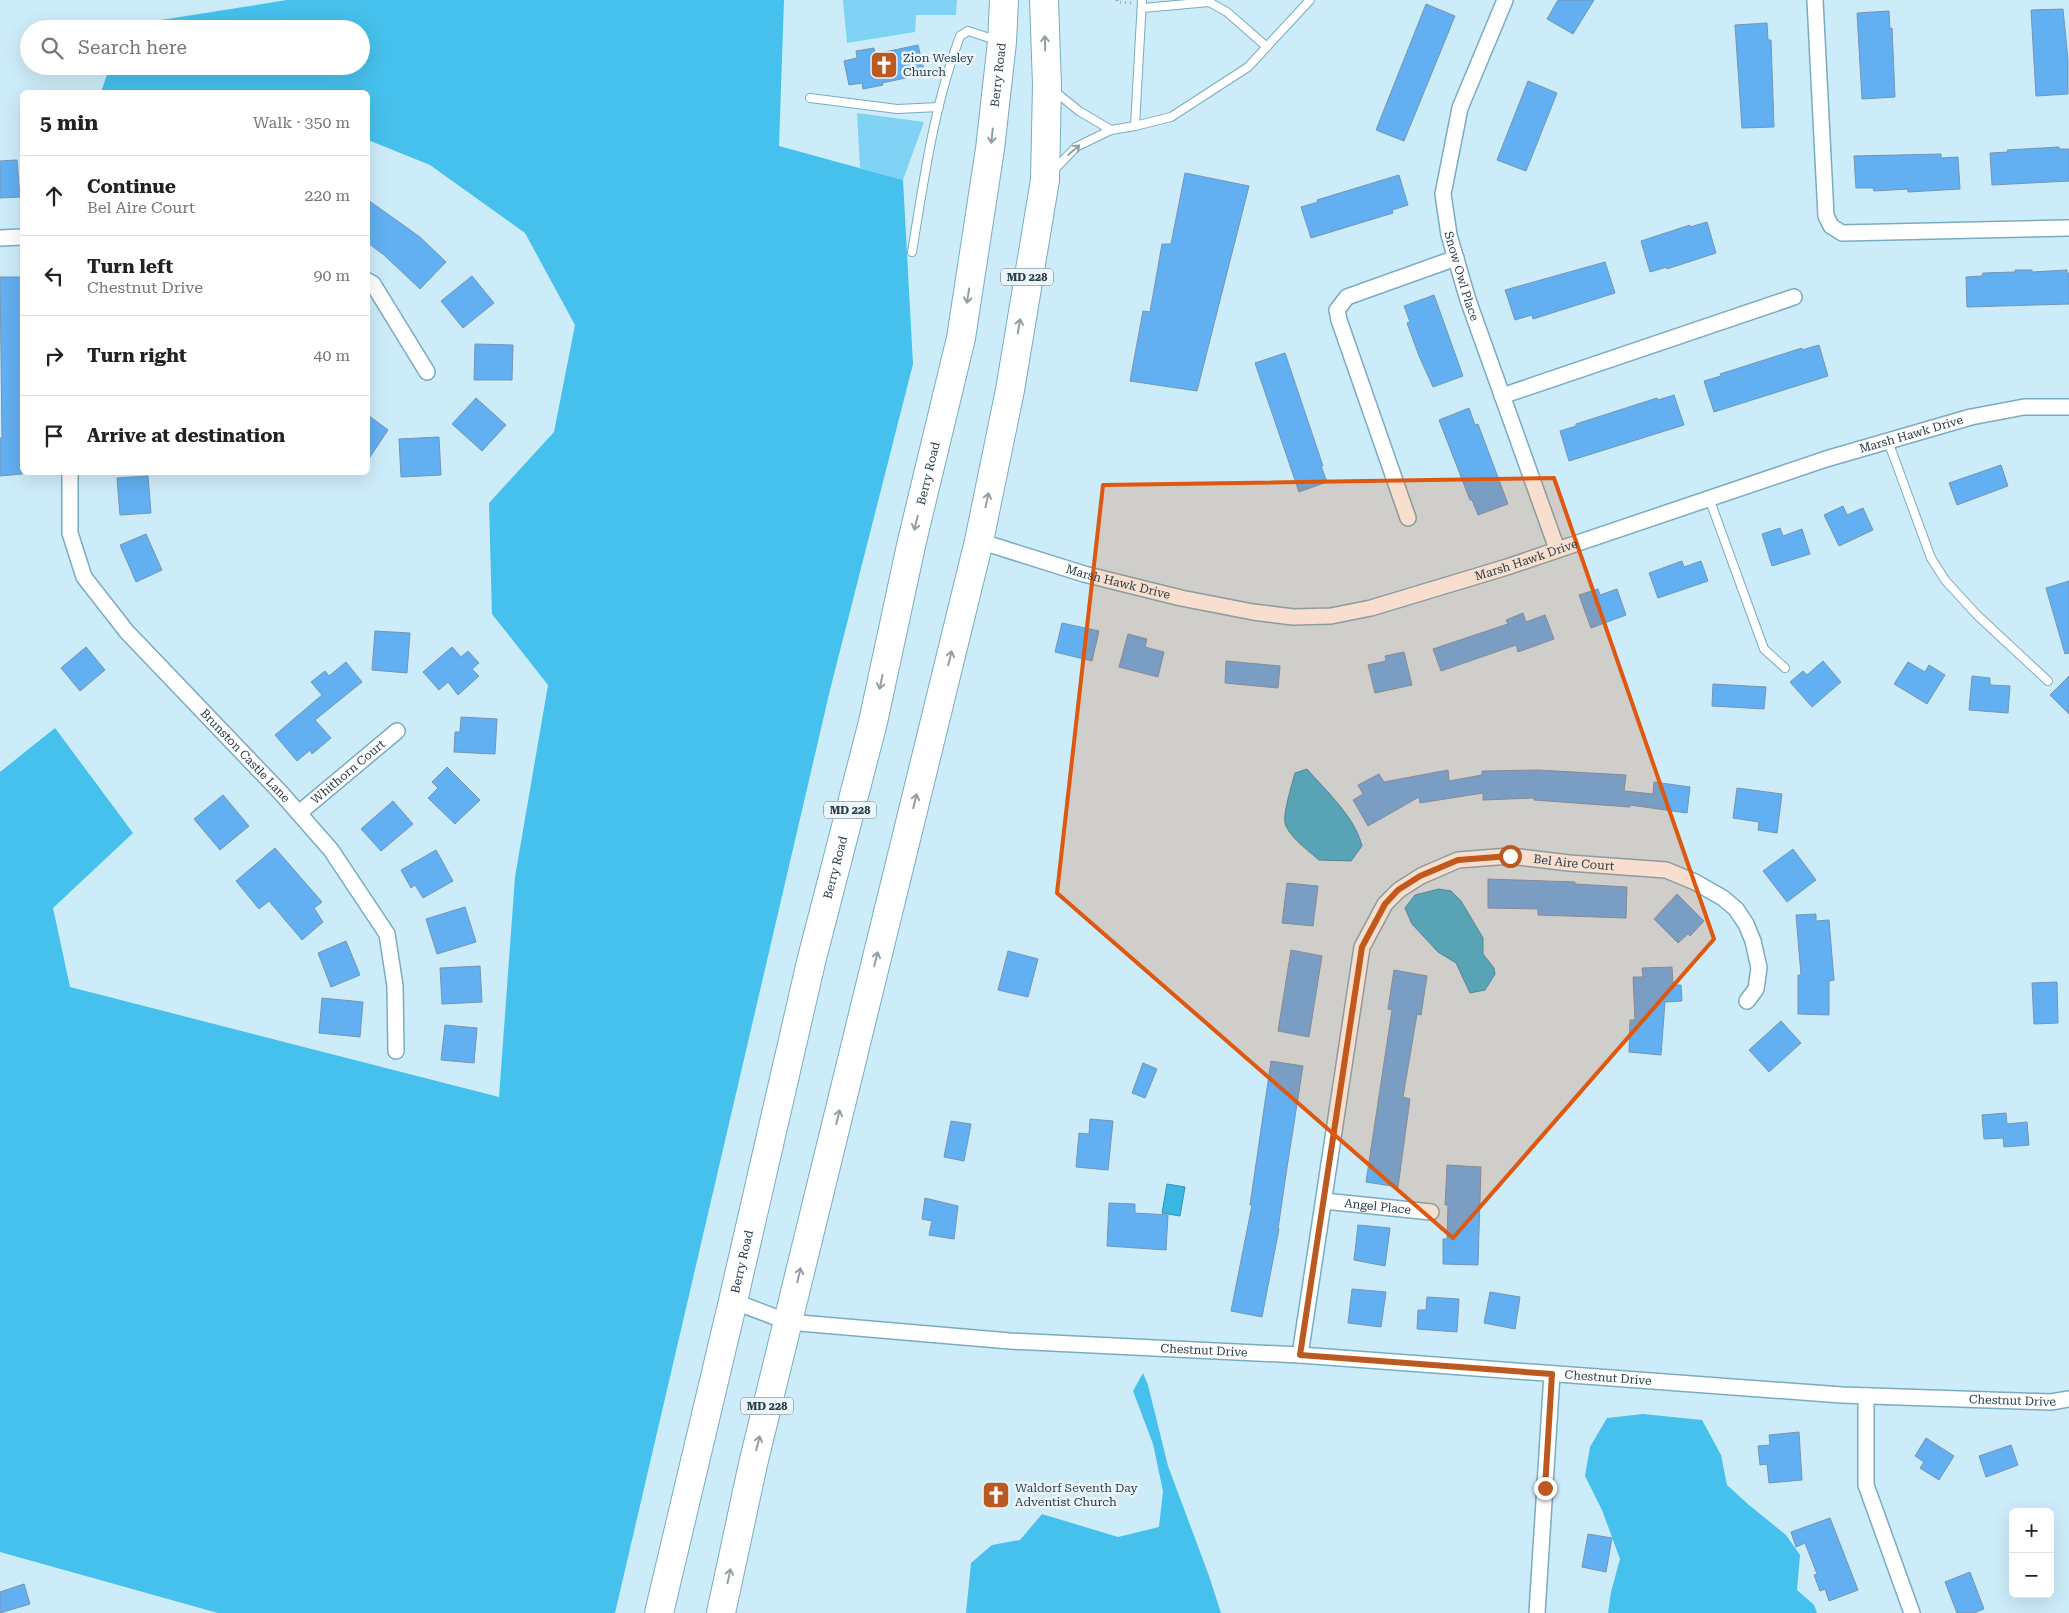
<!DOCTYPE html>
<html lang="en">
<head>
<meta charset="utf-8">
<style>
	:root { --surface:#fff; --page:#f2f2f2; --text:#222; --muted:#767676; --line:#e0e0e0 }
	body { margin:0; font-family:"Roboto Serif",serif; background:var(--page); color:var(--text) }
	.controls { position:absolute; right:15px; bottom:15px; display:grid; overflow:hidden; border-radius:8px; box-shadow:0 5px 20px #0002 }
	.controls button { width:45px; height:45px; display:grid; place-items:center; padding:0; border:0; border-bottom:1px solid var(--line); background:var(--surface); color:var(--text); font:25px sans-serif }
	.stop { position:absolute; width:15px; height:15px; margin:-11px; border:4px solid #bc5920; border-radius:50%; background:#fff }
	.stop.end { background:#bc5920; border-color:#fff; box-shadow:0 1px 5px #0008 }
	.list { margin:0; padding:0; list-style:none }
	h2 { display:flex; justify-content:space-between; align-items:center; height:65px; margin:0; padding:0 20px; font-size:21px }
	h2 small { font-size:16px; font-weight:400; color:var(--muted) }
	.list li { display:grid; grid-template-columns:32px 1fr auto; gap:15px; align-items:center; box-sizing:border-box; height:80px; padding:0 20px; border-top:1px solid var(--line) }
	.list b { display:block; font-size:19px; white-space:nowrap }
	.list p { margin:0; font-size:16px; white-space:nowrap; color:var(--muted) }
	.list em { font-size:16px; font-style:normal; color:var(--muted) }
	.icon { flex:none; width:28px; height:28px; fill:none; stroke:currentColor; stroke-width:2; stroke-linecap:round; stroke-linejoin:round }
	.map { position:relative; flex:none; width:2069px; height:1613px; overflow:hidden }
	.search { position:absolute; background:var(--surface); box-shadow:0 5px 20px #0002; left:20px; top:20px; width:350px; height:55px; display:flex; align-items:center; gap:12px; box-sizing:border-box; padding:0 18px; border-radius:28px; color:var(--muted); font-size:19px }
	.panel { position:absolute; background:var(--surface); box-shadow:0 5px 20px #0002; left:20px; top:90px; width:350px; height:385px; border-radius:8px }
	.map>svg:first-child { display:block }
	.green { fill:#7fd2f4 }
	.forest { fill:#46c0ec }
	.water { fill:#39b6e2; stroke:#3491b3 }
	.building { fill:#62aff1; stroke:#7396b6 }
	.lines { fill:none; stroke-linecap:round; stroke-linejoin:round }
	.lane-casing { stroke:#79acc1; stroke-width:10 }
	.street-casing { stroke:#79acc1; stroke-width:18 }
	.highway-casing { stroke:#79acc1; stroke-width:30 }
	.path { stroke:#92aeb9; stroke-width:3; stroke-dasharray:1 4; stroke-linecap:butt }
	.lane { stroke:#fff; stroke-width:8 }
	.street { stroke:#fff; stroke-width:15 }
	.highway { stroke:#fff; stroke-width:28 }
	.oneway { stroke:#939ea2 }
	.route { stroke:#bc5920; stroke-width:6 }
	.marked { fill:#de580f; fill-opacity:0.2; stroke:#de580f; stroke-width:4; stroke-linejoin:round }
	.labels { text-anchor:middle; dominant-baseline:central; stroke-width:5; stroke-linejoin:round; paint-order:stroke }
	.shield { fill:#ebf5fa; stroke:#62747b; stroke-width:1 }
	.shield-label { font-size:11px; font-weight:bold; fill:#273c45 }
	.poi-label { font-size:12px; fill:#273c45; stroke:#ebf5fa; text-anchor:start }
	.street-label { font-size:12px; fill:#273c45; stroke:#ebf5fa }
</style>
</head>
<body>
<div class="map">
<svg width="2069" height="1613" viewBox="0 0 2069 1613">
	<rect width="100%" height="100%" fill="#cdecf9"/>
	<g class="green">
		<path d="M843 0H957L956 15H916L915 32 847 43Z"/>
		<path d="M857 113 924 122 903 180 860 168Z"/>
	</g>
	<g class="forest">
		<path d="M287 0H784L779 146 903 180 913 364 830 690 615 1613H218L0 1552V772L55 728 133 833 53 908 70 987 499 1097 515 877 548 685 492 614 489 503 554 432 575 325 525 233 430 165 368 140V92H250L245 90 101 92 110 66H361V29H122L123 26Z"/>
		<path d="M1143 1373 1148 1385 1168 1466 1209 1576 1221 1613H966L971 1563 992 1545 1020 1540 1042 1514 1118 1537 1159 1527 1163 1491 1153 1444 1133 1391Z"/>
		<path d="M1643 1414 1702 1420 1721 1455 1727 1485 1749 1505 1786 1535 1800 1555 1797 1590 1814 1605 1817 1613H1608L1611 1592 1620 1559 1602 1510 1585 1476 1590 1447 1607 1418Z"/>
	</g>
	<g class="water">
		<path d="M1307 769C1327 792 1355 817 1362 846L1351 861 1319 860C1310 852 1288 836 1285 823 1283 813 1292 784 1295 773Z"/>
		<path d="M1439 889 1451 891 1461 901 1483 938V954L1494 968 1495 974 1485 990 1470 993 1456 963 1438 952 1412 924 1405 908 1415 895Z"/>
		<path d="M1167 1184 1185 1187 1180 1216 1162 1213Z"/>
	</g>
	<g class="building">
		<path d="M1558 0H1594L1573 34 1547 19Z"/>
		<path d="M1426 4 1455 16 1404 141 1376 130Z"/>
		<path d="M2063 9 2068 60V94L2036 96 2031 10Z"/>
		<path d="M1889 11 1890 29 1892 28 1895 97 1862 99 1857 13Z"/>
		<path d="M1767 23 1768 40H1771L1774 127 1742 128 1735 25Z"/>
		<path d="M918 45 924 70 909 73 910 77 882 83 883 85 863 89 862 83 849 85 844 61 857 58 856 51 874 48 875 54Z"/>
		<path d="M1528 81 1557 93 1526 171 1497 160Z"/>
		<path d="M2059 147V149H2069V181L1992 185 1990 153 2008 152 2007 150Z"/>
		<path d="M1941 154V158L1958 157 1960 189 1908 192V189L1874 191 1873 188H1856L1854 156Z"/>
		<path d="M17 160 20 197 0 198V161Z"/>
		<path d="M1185 173 1249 186 1197 391 1130 381 1143 311 1150 312 1162 244H1171Z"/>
		<path d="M1399 175 1408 205 1392 210 1393 213 1311 238 1301 207 1318 202 1317 200Z"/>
		<path d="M368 200 420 237 446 262 420 289 384 255 368 243Z"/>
		<path d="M1707 222 1716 253 1667 269V267L1650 272 1641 241 1690 225V227Z"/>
		<path d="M1605 262 1615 293 1533 319 1532 315 1515 320 1505 290Z"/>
		<path d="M2015 270H2032V272L2067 270V273H2069V304L1967 307 1966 277 1982 276 1983 273 2015 272Z"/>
		<path d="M472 276 494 303 463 328 441 301Z"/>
		<path d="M0 277H22V474L0 476V438H2Z"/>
		<path d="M1434 295 1463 376 1433 387 1419 356 1407 323 1410 322 1404 306Z"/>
		<path d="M475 344 513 345 512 380H474Z"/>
		<path d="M1819 345 1828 376 1714 412 1704 381 1721 376 1720 374 1802 348V350Z"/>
		<path d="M1285 353 1323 466H1321L1327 482 1299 492 1255 363Z"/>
		<path d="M1674 395 1684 425 1569 461 1560 431 1576 426V424L1657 398 1658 400Z"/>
		<path d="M476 398 506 425 482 451 452 424Z"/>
		<path d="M1469 408 1475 425 1478 424 1508 504 1478 515 1472 500H1470L1439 420Z"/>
		<path d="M368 415 388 430 368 460Z"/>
		<path d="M439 437 441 475 401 477 399 439Z"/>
		<path d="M2001 465 2008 486 1957 505 1949 483Z"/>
		<path d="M148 476 151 513 120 515 117 478Z"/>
		<path d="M1843 506 1847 515 1863 508 1873 530 1839 546 1824 515Z"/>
		<path d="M1780 528 1783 536 1802 529 1810 554 1772 566 1762 534Z"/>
		<path d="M146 534 162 570 136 582 120 545Z"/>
		<path d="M1682 561 1684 567 1701 561 1708 581 1658 598 1649 573Z"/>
		<path d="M2069 581V653L2065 654 2046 588Z"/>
		<path d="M1598 589 1600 595 1617 589 1626 615 1591 628 1579 595Z"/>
		<path d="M1523 613 1526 622 1545 615 1554 639 1518 652 1516 645 1441 671 1433 649 1508 624 1506 620Z"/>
		<path d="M1062 623 1099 631 1092 661 1055 652Z"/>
		<path d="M375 631 410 633 407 673 372 670Z"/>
		<path d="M1128 634 1147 639 1145 647 1164 652 1158 677 1119 667Z"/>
		<path d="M86 647 105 670 80 691 61 668Z"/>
		<path d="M452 647 461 657 468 651 479 663 472 669 479 676 458 695 448 682 439 690 423 672Z"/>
		<path d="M1404 652 1412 685 1375 693 1368 665 1386 661 1385 656Z"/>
		<path d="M1226 661 1280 666 1278 688 1225 683Z"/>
		<path d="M1823 661 1841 682 1812 707 1790 682 1803 671 1807 675Z"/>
		<path d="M346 662 362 682 315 720 331 738 312 754 310 750 297 761 275 735 322 695 311 682 325 671 329 676Z"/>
		<path d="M1908 662 1925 672 1929 665 1945 675 1927 704 1894 684Z"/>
		<path d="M1972 676 1990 678V685L2010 686 2008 713 1969 710Z"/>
		<path d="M2069 676V714L2050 695Z"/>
		<path d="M1713 684 1766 687 1764 709 1712 706Z"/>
		<path d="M461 717 497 719 495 754 454 752 455 732H460Z"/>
		<path d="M447 767 480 800 455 824 428 798 438 788 432 782Z"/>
		<path d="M1448 770 1449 781 1482 775V771L1538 770 1626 775 1624 791 1653 794 1654 782 1690 787 1687 813 1630 805V807L1534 800V798L1483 800V793L1420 803 1419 797 1368 826 1353 800 1363 794 1358 785 1379 774 1384 782Z"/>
		<path d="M1737 788 1782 794 1777 833 1758 830 1759 822 1733 818Z"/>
		<path d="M223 795 249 826 220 850 194 819Z"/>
		<path d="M393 801 413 824 381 851 361 829Z"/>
		<path d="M275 848 322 902 314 908 323 922 302 940 269 901 259 909 236 881Z"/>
		<path d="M1793 849 1816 880 1787 902 1763 871Z"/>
		<path d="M436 850 453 881 423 898 415 885 411 888 401 870Z"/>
		<path d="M1488 879 1575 882V884L1627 887 1626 918 1538 915V909L1488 908Z"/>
		<path d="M1287 883 1318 886 1313 926 1282 923Z"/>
		<path d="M1677 894 1704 921 1690 936 1688 934 1678 943 1654 919Z"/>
		<path d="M465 907 476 942 437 954 426 919Z"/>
		<path d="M1816 914V921L1829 920 1834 980 1829 981V1015L1798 1014V975H1801L1796 915Z"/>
		<path d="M346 941 360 975 331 987 318 953Z"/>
		<path d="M1291 950 1322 956 1309 1037 1278 1031Z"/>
		<path d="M1008 951 1038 959 1028 997 998 990Z"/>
		<path d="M480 966 482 1002 442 1004 440 968Z"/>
		<path d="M1672 967 1673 985H1681L1682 1001 1665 1002 1661 1055 1629 1052 1630 1020H1635L1633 977H1643L1642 968Z"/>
		<path d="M1394 970 1427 976 1421 1015 1417 1014 1403 1097 1410 1099 1398 1187 1366 1182 1392 1010 1388 1009Z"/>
		<path d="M2057 982 2058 1023 2034 1024 2032 983Z"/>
		<path d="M322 998 363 1002 360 1037 319 1033Z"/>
		<path d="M1781 1021 1801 1043 1769 1072 1749 1050Z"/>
		<path d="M445 1025 477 1028 474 1063 441 1060Z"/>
		<path d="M1271 1061 1303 1066 1286 1174 1278 1229H1279L1262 1317 1231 1311 1252 1205H1250Z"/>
		<path d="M1143 1063 1157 1069 1145 1098 1132 1093Z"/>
		<path d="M2006 1113 2007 1124 2027 1122 2029 1145 2004 1147 2003 1138 1984 1139 1982 1115Z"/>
		<path d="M1090 1119 1113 1121 1108 1170 1076 1167 1079 1133 1089 1134Z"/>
		<path d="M951 1121 971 1124 964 1161 944 1157Z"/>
		<path d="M1447 1165 1481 1167 1478 1265 1443 1264V1239H1447L1448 1205H1445Z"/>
		<path d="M925 1198 958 1206 954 1239 929 1235 932 1221 922 1219Z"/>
		<path d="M1109 1203 1135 1204V1213L1168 1215 1166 1250 1107 1246Z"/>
		<path d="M1358 1225 1390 1228 1385 1266 1354 1260Z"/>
		<path d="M1352 1289 1386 1292 1381 1327 1348 1323Z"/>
		<path d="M1490 1292 1520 1297 1515 1329 1484 1323Z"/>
		<path d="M1427 1297 1459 1299 1457 1332 1417 1329 1418 1310H1426Z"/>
		<path d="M1799 1432 1802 1480 1769 1483 1767 1464 1760 1465 1758 1446 1770 1445 1769 1435Z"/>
		<path d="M1926 1438 1954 1456 1939 1480 1920 1468 1924 1462 1915 1456Z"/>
		<path d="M2011 1445 2018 1465 1986 1477 1979 1456Z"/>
		<path d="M1830 1518 1858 1590 1829 1601 1825 1589 1820 1591 1814 1575 1817 1574 1805 1543 1796 1547 1791 1532Z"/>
		<path d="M1588 1534 1612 1538 1606 1572 1582 1567Z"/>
		<path d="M1970 1572 1984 1609 1974 1613H1957L1945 1582Z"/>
		<path d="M24 1584 30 1604 0 1613V1592Z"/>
	</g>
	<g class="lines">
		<g class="lane-casing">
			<g id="lane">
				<path d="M1143 8 1209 2 1227 12 1267 47"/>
				<path d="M1053 90 1079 111 1111 130"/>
				<path d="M810 98 897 109 939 107"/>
				<path d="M1135 126 1142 0"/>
				<path d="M1052 172 1076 147 1111 130 1135 126 1171 117 1248 67 1310 0"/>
				<path d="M912 252C924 179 934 105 960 36L968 31 996 40"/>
				<path d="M1888 441 1931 558 1945 580 1977 615 2048 681"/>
				<path d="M1709 498 1764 649 1785 668"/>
			</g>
		</g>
		<g class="street-casing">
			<g id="street">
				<path id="s1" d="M1505 0 1460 108 1443 194 1449 235 1468 300 1557 549"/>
				<path d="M1815 0 1826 216 1831 226 1842 233 2069 228"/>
				<path d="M0 238 22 237"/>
				<path d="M368 281 373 284 427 372"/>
				<path d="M1502 396 1794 297"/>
				<path id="s2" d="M70 472V533L84 577 127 632 281 793 331 850 387 934 395 986 396 1051"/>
				<path d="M1408 518 1339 320 1337 310 1347 297 1456 258"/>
				<path id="s3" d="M979 541 1084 574 1181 598 1253 612 1293 617 1331 616 1371 608 1507 567 1826 459 1971 417 2024 407H2069"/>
				<path id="s4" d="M299 813 397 731"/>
				<path id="s5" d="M1324 1201 1431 1212"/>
				<path id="s6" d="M733 1301 788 1322 1010 1341 1300 1355 1842 1395 2051 1402 2069 1399"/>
				<path id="s7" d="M1300 1355 1362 947 1385 904 1399 890 1421 876 1458 860 1510 856 1569 863 1666 870 1695 882 1723 898 1736 909 1746 924 1753 941 1759 968 1756 989 1747 1001"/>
				<path d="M1866 1396V1485L1912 1613"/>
				<path d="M1537 1613 1552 1374"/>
			</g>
		</g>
		<g class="highway-casing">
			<g id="highway">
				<path id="s8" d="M659 1613 733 1301 811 962 873 722 912 541 961 338 990 149 1002 42 1004 0"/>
				<path d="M721 1613 753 1464 979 541 1010 390 1045 180 1047 85 1044 0"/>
			</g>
		</g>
		<path class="path" d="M1117 0V2L1131 3"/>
		<use href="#lane" class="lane"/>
		<use href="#street" class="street"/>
		<use href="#highway" class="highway"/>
	</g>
	<defs><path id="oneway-shaft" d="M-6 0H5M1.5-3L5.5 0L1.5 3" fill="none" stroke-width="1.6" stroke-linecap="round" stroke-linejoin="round" transform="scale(1.25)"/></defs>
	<g class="oneway">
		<use href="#oneway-shaft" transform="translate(1045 43) rotate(-91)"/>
		<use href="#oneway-shaft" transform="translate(992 136) rotate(96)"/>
		<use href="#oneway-shaft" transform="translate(1074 150) rotate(-40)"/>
		<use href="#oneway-shaft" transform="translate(968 296) rotate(99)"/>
		<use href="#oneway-shaft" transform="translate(1019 326) rotate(-81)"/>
		<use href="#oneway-shaft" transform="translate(987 500) rotate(-78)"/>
		<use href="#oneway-shaft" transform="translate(916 523) rotate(104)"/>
		<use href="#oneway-shaft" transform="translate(950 658) rotate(-76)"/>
		<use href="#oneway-shaft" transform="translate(881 682) rotate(102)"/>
		<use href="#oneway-shaft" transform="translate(915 801) rotate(-76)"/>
		<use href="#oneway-shaft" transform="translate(876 959) rotate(-76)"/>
		<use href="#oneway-shaft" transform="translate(838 1117) rotate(-76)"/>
		<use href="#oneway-shaft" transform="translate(799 1275) rotate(-77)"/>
		<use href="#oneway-shaft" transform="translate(758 1443) rotate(-76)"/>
		<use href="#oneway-shaft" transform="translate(729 1576) rotate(-78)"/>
	</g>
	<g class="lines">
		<path class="route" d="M1510 856 1458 860 1420 876 1398 890 1385 904 1362 947 1300 1355 1552 1374 1545 1488"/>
	</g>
	<path class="marked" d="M1554 478 1714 939 1453 1238 1057 893 1103 485Z"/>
	<defs>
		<g id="church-square" transform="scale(1.4375)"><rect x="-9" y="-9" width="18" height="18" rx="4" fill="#bc5920" stroke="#ebf5fa"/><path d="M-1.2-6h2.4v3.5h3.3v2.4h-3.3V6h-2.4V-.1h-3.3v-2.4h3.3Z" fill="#fff"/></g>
	</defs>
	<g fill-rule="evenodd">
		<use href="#church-square" x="884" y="65"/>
		<use href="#church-square" x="996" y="1495"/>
	</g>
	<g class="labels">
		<g class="shield">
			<rect x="1001" y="268.5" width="52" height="17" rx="4"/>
			<rect x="824" y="801.5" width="52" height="17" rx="4"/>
			<rect x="741" y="1397.5" width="52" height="17" rx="4"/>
		</g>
		<g class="shield-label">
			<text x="1027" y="277">MD 228</text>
			<text x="850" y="810">MD 228</text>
			<text x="767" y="1406">MD 228</text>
		</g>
		<g class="poi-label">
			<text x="903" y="58">Zion Wesley<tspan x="903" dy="14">Church</tspan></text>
			<text x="1015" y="1488">Waldorf Seventh Day<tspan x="1015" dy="14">Adventist Church</tspan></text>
		</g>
		<g class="street-label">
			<text stroke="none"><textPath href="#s8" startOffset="1576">Berry Road</textPath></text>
			<text stroke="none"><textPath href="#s1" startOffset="289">Snow Owl Place</textPath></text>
			<text stroke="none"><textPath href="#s3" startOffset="970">Marsh Hawk Drive</textPath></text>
			<text stroke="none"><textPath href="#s8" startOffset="1171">Berry Road</textPath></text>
			<text stroke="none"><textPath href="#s3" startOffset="565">Marsh Hawk Drive</textPath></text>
			<text stroke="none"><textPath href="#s3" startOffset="145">Marsh Hawk Drive</textPath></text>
			<text stroke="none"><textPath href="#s2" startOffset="348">Brunston Castle Lane</textPath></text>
			<text stroke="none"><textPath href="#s4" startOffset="64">Whithorn Court</textPath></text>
			<text stroke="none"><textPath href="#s7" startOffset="664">Bel Aire Court</textPath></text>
			<text stroke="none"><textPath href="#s8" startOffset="766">Berry Road</textPath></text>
			<text stroke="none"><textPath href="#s5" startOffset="54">Angel Place</textPath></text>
			<text stroke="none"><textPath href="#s8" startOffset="361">Berry Road</textPath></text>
			<text stroke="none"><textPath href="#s6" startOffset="476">Chestnut Drive</textPath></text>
			<text stroke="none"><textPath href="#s6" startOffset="881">Chestnut Drive</textPath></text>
			<text stroke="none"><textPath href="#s6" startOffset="1286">Chestnut Drive</textPath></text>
		</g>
	</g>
</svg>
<div class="controls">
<button>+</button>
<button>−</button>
</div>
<div class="stop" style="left:1510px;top:856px"></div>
<div class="stop end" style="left:1545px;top:1488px"></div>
<div class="search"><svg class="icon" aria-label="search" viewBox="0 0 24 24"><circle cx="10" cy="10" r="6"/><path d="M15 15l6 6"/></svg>Search here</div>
<section class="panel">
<h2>5 min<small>Walk · 350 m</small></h2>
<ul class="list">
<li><svg class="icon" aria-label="ahead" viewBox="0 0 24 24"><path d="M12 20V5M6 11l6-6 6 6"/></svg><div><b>Continue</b><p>Bel Aire Court</p></div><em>220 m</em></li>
<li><svg class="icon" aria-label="left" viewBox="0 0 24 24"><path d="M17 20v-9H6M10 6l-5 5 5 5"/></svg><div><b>Turn left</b><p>Chestnut Drive</p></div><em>90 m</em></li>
<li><svg class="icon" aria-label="right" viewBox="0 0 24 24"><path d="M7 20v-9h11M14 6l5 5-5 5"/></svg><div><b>Turn right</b></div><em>40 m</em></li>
<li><svg class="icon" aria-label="arrive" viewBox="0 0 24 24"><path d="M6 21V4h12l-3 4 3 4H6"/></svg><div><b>Arrive at destination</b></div></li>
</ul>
</section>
</div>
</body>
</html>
